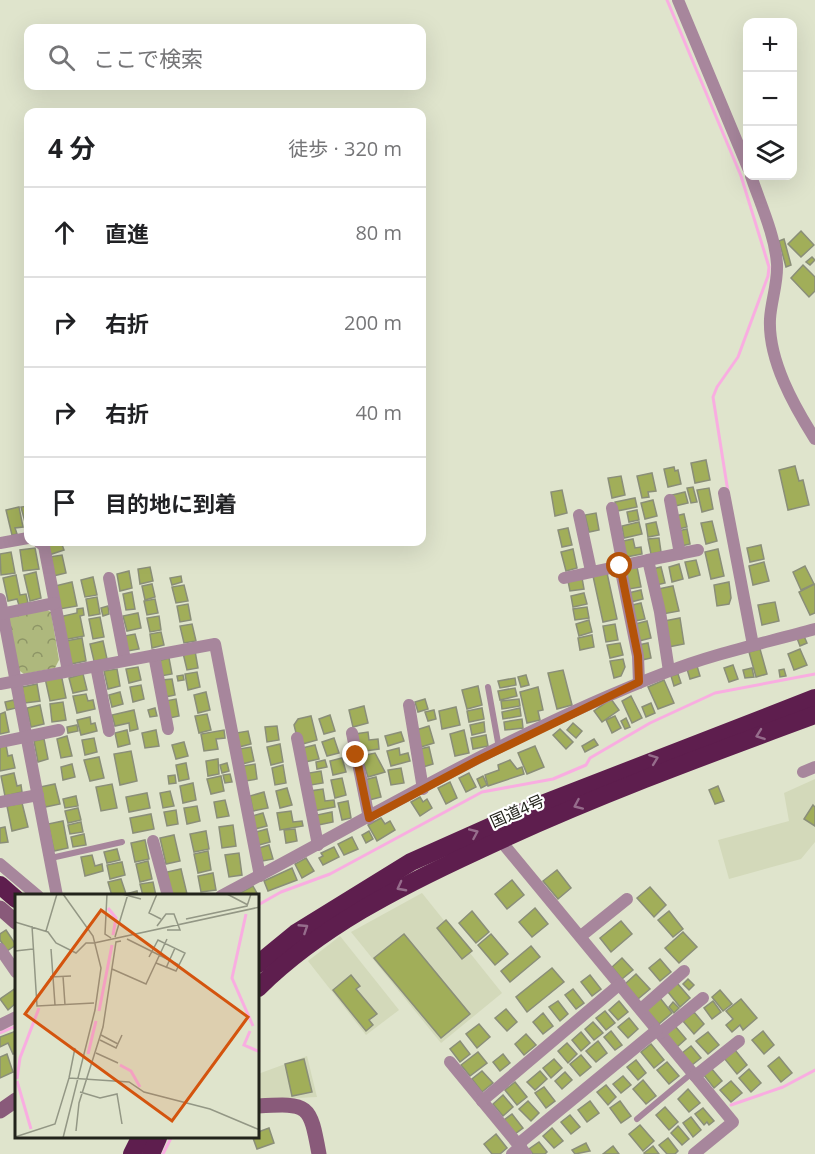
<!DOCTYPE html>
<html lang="ja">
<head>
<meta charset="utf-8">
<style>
	:root { --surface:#fff; --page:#f6f6f6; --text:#202124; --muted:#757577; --line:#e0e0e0 }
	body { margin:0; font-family:"Open Sans","Noto Sans JP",sans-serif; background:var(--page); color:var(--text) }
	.controls { position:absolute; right:18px; top:18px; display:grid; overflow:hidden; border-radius:12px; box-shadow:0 6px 24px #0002 }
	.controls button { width:54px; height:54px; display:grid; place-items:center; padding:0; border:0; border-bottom:2px solid var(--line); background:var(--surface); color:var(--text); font:30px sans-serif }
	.stop { position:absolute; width:18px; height:18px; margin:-14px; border:4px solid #b45309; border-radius:50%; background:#fff }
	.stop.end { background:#b45309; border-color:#fff; box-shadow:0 2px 6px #0008 }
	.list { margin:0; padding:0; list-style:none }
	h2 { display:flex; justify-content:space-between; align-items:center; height:78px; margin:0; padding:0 24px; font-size:26px }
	h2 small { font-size:20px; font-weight:400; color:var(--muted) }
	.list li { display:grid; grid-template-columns:39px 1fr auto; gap:18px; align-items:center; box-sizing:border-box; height:90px; padding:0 24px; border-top:2px solid var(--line) }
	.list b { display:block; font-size:22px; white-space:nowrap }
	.list em { font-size:20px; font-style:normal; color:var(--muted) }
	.icon { flex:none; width:33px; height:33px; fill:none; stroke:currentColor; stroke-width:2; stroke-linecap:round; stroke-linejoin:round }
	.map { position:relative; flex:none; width:815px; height:1154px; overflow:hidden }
	.search { position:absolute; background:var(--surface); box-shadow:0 6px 24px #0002; left:24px; top:24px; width:402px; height:66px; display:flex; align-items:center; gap:15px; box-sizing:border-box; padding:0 21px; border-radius:12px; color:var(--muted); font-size:22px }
	.panel { position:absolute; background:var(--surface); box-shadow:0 6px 24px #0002; left:24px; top:108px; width:402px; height:438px; border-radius:12px }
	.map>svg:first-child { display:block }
	.built { fill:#d3d9ba }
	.forest { fill:url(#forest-crowns) }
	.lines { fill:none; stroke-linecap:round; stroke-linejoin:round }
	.stream { stroke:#f9ade1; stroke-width:3 }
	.building { fill:#a1ae59; stroke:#8a8e78; stroke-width:1.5 }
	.lane { stroke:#a7869c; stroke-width:6 }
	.street { stroke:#a7869c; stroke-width:12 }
	.secondary { stroke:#895a7a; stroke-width:15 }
	.highway { stroke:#5e1e4e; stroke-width:18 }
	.oneway { stroke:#966d8c }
	.route { stroke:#b45309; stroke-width:8 }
	.labels { text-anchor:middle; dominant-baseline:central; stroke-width:4.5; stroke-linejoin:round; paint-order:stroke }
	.street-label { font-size:16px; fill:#22231b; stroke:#fff }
	.inset-river { fill:none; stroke:#f9ade1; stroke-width:3 }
	.inset-road { fill:none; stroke:#939785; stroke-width:1.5 }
	.view { fill:#d4540e; fill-opacity:0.15; stroke:#d4540e; stroke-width:3 }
	.inset-edge { fill:none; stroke:#22231b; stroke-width:3 }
</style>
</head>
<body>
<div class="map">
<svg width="815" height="1154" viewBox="0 0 815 1154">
	<defs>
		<pattern id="forest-crowns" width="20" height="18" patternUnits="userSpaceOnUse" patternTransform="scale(1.5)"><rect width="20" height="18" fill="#aeb87d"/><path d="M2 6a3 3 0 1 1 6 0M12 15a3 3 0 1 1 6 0" fill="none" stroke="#8d9566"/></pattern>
	</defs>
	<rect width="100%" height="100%" fill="#dfe4cc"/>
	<g class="built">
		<path d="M815 779V842L801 859 729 879 718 840 789 821 784 793Z"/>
		<path d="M422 893 502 993 441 1043 351 932Z"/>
		<path d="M340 936 399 1010 366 1035 308 961Z"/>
		<path d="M307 1056 317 1097 258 1100V1074Z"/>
	</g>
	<path class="forest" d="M45 609 51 612 59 660 55 668 24 674 17 669 7 622 10 617Z"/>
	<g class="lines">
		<g class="stream">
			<path d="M667 0 741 176 769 267 768 276 738 357 717 387 713 397 728 492"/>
			<path d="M258 905 281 892 330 874 482 792 553 779 586 765 590 758 650 723 715 693 815 674"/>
			<path d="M0 1033 16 1026"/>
			<path d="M731 1105 783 1087 815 1070"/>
			<path d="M163 1154 171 1138"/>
		</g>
	</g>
	<g class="building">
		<path d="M801 231 814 245 801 257 788 244Z"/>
		<path d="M784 239 791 265 786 267 779 241Z"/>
		<path d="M812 257 815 260 810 265 806 262Z"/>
		<path d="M803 265 815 277V291L809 297 791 278Z"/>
		<path d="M706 460 710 480 695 483 691 463Z"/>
		<path d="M795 466 799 481 803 480 809 505 788 510 779 470Z"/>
		<path d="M674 467 675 471 678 470 681 484 668 487 664 469Z"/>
		<path d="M652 473 656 491 648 492 649 497 642 498 637 476Z"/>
		<path d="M621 476 625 495 612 498 608 478Z"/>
		<path d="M693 487 697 502 691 503 687 488Z"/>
		<path d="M709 488 713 509 702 512 697 490Z"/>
		<path d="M562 490 567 513 555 516 551 492Z"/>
		<path d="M685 492 688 503 675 506 672 495Z"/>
		<path d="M635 498 637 507 617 511 615 502Z"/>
		<path d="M653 500 657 516 645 519 641 503Z"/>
		<path d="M28 506V525L26 526 21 507Z"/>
		<path d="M19 507 23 527 15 528 17 534 12 535 6 510Z"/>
		<path d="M637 510 639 520 629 522 627 512Z"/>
		<path d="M596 513 599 530 589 532 585 515Z"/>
		<path d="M684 514 687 527 678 529 675 516Z"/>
		<path d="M712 521 717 541 706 544 701 523Z"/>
		<path d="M639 522 642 534 624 538 622 526Z"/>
		<path d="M656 522 659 535 648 537 646 524Z"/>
		<path d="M568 528 572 545 562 547 558 530Z"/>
		<path d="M687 529 690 544 681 546 678 531Z"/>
		<path d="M659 538 661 552 651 554 648 539Z"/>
		<path d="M633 539 635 548 641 547 642 554 626 557 623 541Z"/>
		<path d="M45 542H61L64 550 49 555Z"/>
		<path d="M761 545 764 559 750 562 747 548Z"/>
		<path d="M35 548 39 569 23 571 20 550Z"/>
		<path d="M573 549 577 568 566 571 561 552Z"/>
		<path d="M718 549 724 576 711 579 705 552Z"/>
		<path d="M11 552 15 573 1 575 0 554Z"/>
		<path d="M62 555 66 573 53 576 49 557Z"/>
		<path d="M696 560 700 575 689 578 685 562Z"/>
		<path d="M764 562 769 581 753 585 749 566Z"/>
		<path d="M679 564 683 579 672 582 669 567Z"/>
		<path d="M805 566 814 584 801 590 793 572Z"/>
		<path d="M150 567 153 581 140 584 138 569Z"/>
		<path d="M637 567 641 587 629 589 625 569Z"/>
		<path d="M661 567 665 583 656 585 652 569Z"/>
		<path d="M129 571 132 588 120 591 117 574Z"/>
		<path d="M36 572 41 598 30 601 24 575Z"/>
		<path d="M607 573 617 619 603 622 593 576Z"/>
		<path d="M16 575 20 595 26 594 28 603 19 605 17 599 8 601 3 578Z"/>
		<path d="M181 576 182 582 172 585 170 578Z"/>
		<path d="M93 577 97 595 85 597 81 580Z"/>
		<path d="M582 578 584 589 570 591 568 581Z"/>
		<path d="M72 582 77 606 60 609 55 586Z"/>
		<path d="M729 582 731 598 729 604 717 606 714 585Z"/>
		<path d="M152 584 155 597 145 600 142 586Z"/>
		<path d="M815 584V613L810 615 799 592Z"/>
		<path d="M184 585 188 601 176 603 172 587Z"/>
		<path d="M673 586 679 611 663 614 658 589Z"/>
		<path d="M641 590 643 599 631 602 628 593Z"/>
		<path d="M132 592 135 609 126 610 123 594Z"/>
		<path d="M584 593 587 604 573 607 571 596Z"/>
		<path d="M97 597 100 614 89 616 86 599Z"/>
		<path d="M155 599 158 613 147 615 144 601Z"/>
		<path d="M775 602 779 621 762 625 758 605Z"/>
		<path d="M641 603 645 619 635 621 632 605Z"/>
		<path d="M188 604 191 620 180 622 177 606Z"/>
		<path d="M108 606 109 614 103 616 101 608Z"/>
		<path d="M587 607 589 618 575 620 573 609Z"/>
		<path d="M83 608 84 615 80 616 84 636 63 640 59 617 77 613V609Z"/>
		<path d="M138 613 141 628 127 631 123 616Z"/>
		<path d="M159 616 161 630 150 632 147 618Z"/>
		<path d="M100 617 104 637 93 639 89 619Z"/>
		<path d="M680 618 684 644 668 647 664 621Z"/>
		<path d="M589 620 592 632 579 636 576 624Z"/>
		<path d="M647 621 651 638 639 641 635 624Z"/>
		<path d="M192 624 196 641 184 643 180 626Z"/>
		<path d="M615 624 618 640 606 642 603 626Z"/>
		<path d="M161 632 164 645 152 648 150 634Z"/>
		<path d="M135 634 139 649 128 651 124 636Z"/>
		<path d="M592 635 594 647 580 650 578 638Z"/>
		<path d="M804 636 807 643 800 646 797 638Z"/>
		<path d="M82 638 86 661 71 664 66 641Z"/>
		<path d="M103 641 107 659 94 661 90 644Z"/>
		<path d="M620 643 623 655 610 658 607 645Z"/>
		<path d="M648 643 651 658 642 660 638 645Z"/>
		<path d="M760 649 767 674 756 677 749 652Z"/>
		<path d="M800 649 807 665 794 670 788 654Z"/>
		<path d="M195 651 198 668 187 670 183 653Z"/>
		<path d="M169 658 172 674 161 676 158 661Z"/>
		<path d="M623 659 625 667 621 676 614 678 610 661Z"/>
		<path d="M733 665 738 679 729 682 724 668Z"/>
		<path d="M697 666 700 676 690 679 687 669Z"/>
		<path d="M138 667 141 680 129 683 126 669Z"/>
		<path d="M752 668 754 677 745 678 743 670Z"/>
		<path d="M117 669 120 686 108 689 104 671Z"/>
		<path d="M784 669 786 676 780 677 779 670Z"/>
		<path d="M563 670 572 705 557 709 548 673Z"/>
		<path d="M197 672 200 687 188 690 185 674Z"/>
		<path d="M61 674 66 698 50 701 45 678Z"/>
		<path d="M83 674 87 690 73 693 69 678Z"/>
		<path d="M678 674 681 683 674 686 671 676Z"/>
		<path d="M183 675 184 680 178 681 177 676Z"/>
		<path d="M526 675 529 685 521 687 518 677Z"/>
		<path d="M515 678 516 685 500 688 498 681Z"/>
		<path d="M172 679 175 695 165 697 162 680Z"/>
		<path d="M664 680 674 703 658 709 648 687Z"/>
		<path d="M37 684 40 701 25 703 22 687Z"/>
		<path d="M141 685 144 699 133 702 130 687Z"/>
		<path d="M478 686 482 705 467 709 462 690Z"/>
		<path d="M538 687 543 710 538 711 540 720 527 723 520 692Z"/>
		<path d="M515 688 517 696 500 700 498 691Z"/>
		<path d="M120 692 123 704 112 707 109 695Z"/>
		<path d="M206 692 210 710 198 713 194 695Z"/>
		<path d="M86 694 88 701 93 700 95 709 77 713 73 696Z"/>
		<path d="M631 696 642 718 632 723 622 701Z"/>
		<path d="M176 699 179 716 169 718 165 701Z"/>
		<path d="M425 699 428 709 418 712 415 702Z"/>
		<path d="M519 699 520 706 502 709 501 701Z"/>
		<path d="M611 699 619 710 602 722 594 711Z"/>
		<path d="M14 700 16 708 7 710 5 702Z"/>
		<path d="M63 702 66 720 52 722 50 704Z"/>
		<path d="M651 703 655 713 646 717 642 707Z"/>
		<path d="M40 705 44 724 31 727 27 708Z"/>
		<path d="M364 706 368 723 353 727 349 710Z"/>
		<path d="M456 707 460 725 442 729 439 711Z"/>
		<path d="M155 708 157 716 150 717 148 710Z"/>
		<path d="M482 708 484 719 469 722 467 711Z"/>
		<path d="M520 708 521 716 503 719 502 712Z"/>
		<path d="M134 710 138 729 130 731 129 723 115 726 112 715Z"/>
		<path d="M434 710 436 719 428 721 425 712Z"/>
		<path d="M5 712 9 732 0 734V714Z"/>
		<path d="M207 714 211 730 199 733 195 716Z"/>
		<path d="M330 715 335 731 324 734 319 719Z"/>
		<path d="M311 716 317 740 299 745 294 725 298 719Z"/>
		<path d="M615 716 621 728 612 733 606 720Z"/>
		<path d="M90 717 91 724 95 723 97 731 81 735 77 720Z"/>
		<path d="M626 718 630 727 625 729 621 721Z"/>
		<path d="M522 719 523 728 505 730 504 722Z"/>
		<path d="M484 722 485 732 472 735 470 725Z"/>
		<path d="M573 723 582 731 576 738 567 730Z"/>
		<path d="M77 725 78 731 68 733 67 727Z"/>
		<path d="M277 726 279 740 267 742 265 727Z"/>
		<path d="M429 726 434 743 421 747 416 730Z"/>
		<path d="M560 729 573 742 566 749 553 735Z"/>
		<path d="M127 730 130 744 118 747 115 733Z"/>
		<path d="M156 730 159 746 145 748 142 733Z"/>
		<path d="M224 730 225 738 216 739 218 749 204 751 201 734Z"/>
		<path d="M464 730 469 753 455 756 450 734Z"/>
		<path d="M248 731 251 744 239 747 236 733Z"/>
		<path d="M368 732 369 740 378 739 379 749 358 752 355 734Z"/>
		<path d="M401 732 404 741 388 746 385 736Z"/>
		<path d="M486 735 488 746 473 749 471 738Z"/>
		<path d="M67 736 72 756 61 758 57 739Z"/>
		<path d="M94 738 97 752 85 755 82 740Z"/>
		<path d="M334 738 339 753 327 756 322 742Z"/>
		<path d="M44 739 48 759 38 762 34 741Z"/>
		<path d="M594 739 598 745 585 752 582 746Z"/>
		<path d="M184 742 188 756 176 759 172 745Z"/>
		<path d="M280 744 283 762 271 765 267 747Z"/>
		<path d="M6 745 8 756 12 755 15 768 0 771V746Z"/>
		<path d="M315 745 319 759 305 762 302 748Z"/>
		<path d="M535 746 544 767 527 774 518 753Z"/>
		<path d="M251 747 254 761 242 764 239 749Z"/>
		<path d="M429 747 433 764 423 767 419 749Z"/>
		<path d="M399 748 400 755 408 753 410 761 391 766 387 751Z"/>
		<path d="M131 751 137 781 120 785 114 754Z"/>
		<path d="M375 753 385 772 368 777 361 756Z"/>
		<path d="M99 757 104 778 90 781 84 760Z"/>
		<path d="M342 758 346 772 333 775 330 761Z"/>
		<path d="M218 759 219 774 208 776 206 761Z"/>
		<path d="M325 760 327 767 317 769 316 762Z"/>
		<path d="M510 760 517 769 522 767 524 774 488 786 485 775 499 770 498 765Z"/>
		<path d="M186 763 189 779 179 781 176 765Z"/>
		<path d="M227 763 229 771 222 773 220 765Z"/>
		<path d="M72 764 75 777 63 780 61 767Z"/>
		<path d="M255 764 257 779 246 781 243 766Z"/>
		<path d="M283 765 286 783 275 785 272 768Z"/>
		<path d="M401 768 404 783 391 785 388 770Z"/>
		<path d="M321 771 323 783 311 785 309 773Z"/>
		<path d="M14 773 17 786 21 785 22 792 5 796 1 776Z"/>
		<path d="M469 773 476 787 466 792 459 778Z"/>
		<path d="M230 774 232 782 225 783 223 775Z"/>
		<path d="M175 775 176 783 169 784 168 776Z"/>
		<path d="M221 776 224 791 211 794 207 779Z"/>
		<path d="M483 776 487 785 481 788 477 779Z"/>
		<path d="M376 777 381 797 369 800 364 780Z"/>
		<path d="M342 778 346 795 335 798 331 780Z"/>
		<path d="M450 782 457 798 446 804 438 788Z"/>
		<path d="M193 783 196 800 183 803 180 786Z"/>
		<path d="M55 784 60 804 45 807 40 787Z"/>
		<path d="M112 784 117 808 101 811 96 787Z"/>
		<path d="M718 786 724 801 715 804 709 790Z"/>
		<path d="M287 788 292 805 280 808 276 791Z"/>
		<path d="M323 789 325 801 334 800 335 807 313 811 310 791Z"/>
		<path d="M170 791 174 806 163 808 160 793Z"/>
		<path d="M264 792 268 808 253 811 250 796Z"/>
		<path d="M147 793 150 808 129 812 126 797Z"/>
		<path d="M76 796 78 806 65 808 63 799Z"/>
		<path d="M420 797 423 802 427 799 432 808 420 816 411 802Z"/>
		<path d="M225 800 229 816 217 818 214 802Z"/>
		<path d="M348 801 351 818 342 820 338 803Z"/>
		<path d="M22 803 28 827 12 831 7 806Z"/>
		<path d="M813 805 815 807V826L804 819Z"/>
		<path d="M197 806 200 821 187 824 184 808Z"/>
		<path d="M78 808 81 820 68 823 65 811Z"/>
		<path d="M176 810 178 824 167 826 164 812Z"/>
		<path d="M291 811 293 822 302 821 303 826 280 830 277 813Z"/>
		<path d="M332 812 333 822 318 825 317 815Z"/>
		<path d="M263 813 267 826 255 829 252 816Z"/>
		<path d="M151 814 154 829 133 833 130 818Z"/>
		<path d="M381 818 385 824 390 821 395 830 377 841 368 825Z"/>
		<path d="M63 821 68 848 54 851 48 824Z"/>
		<path d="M81 822 83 832 70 834 68 825Z"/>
		<path d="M233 825 236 846 222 848 219 827Z"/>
		<path d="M5 827 8 842 0 843V828Z"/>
		<path d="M267 829 270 842 259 845 256 832Z"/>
		<path d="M295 829 297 841 286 843 284 830Z"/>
		<path d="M206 831 209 849 194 852 190 834Z"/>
		<path d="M369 831 373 839 366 843 362 835Z"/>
		<path d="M84 834 86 845 73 847 71 837Z"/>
		<path d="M174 835 180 861 166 864 160 838Z"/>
		<path d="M352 837 358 849 344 855 338 844Z"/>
		<path d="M145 840 149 859 135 862 131 843Z"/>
		<path d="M269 845 273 859 263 861 259 848Z"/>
		<path d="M334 847 339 857 323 865 319 858 323 856 321 853Z"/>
		<path d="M117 849 120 860 107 863 104 852Z"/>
		<path d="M208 851 211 870 198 873 194 854Z"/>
		<path d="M239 853 242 875 229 877 225 855Z"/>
		<path d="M92 855 95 866 102 864 103 871 85 876 81 857Z"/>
		<path d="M306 858 314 871 302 878 295 864Z"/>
		<path d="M148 861 152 879 140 882 136 864Z"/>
		<path d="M122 862 125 875 110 879 107 865Z"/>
		<path d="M292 868 297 880 268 891 264 881Z"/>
		<path d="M181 869 187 894 172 896 167 872Z"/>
		<path d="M557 870 571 888 558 899 543 881Z"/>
		<path d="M213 873 216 890 201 892 198 876Z"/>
		<path d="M121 879 126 894 137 891 138 896H112L108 882Z"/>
		<path d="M512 880 524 895 507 909 495 894Z"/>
		<path d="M153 882 156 896H143L140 884Z"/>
		<path d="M253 886 259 897 239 896 238 894Z"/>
		<path d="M650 887 666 905 654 917 637 898Z"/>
		<path d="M535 908 548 924 532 937 519 922Z"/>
		<path d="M472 911 489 932 476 943 459 923Z"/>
		<path d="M669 911 683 929 673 937 658 920Z"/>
		<path d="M446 920 472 951 462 959 437 928Z"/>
		<path d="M621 921 632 934 611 952 600 938Z"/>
		<path d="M6 930 16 945 7 951 0 940V934Z"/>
		<path d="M683 932 697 947 679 963 665 948Z"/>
		<path d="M404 934 470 1014 441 1038 374 958Z"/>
		<path d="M491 934 508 954 495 965 478 945Z"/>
		<path d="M531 946 540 957 510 982 501 971Z"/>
		<path d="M622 958 633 970 622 979 612 967Z"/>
		<path d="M660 959 671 972 660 981 649 968Z"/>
		<path d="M552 968 564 982 527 1012 516 997Z"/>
		<path d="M636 974 650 989 638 999 625 984Z"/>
		<path d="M351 975 360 986 356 989 377 1014 369 1020 373 1025 366 1031 333 990Z"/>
		<path d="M590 975 601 989 592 996 581 982Z"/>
		<path d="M688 979 694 985 689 990 683 984Z"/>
		<path d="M677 983 690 998 680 1007 668 992Z"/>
		<path d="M16 988V1003L8 1010 0 999Z"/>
		<path d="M573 989 584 1003 576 1009 565 995Z"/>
		<path d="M720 990 732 1004 723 1011 712 997Z"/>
		<path d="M660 998 672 1013 659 1024 646 1010Z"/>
		<path d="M741 999 757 1018 743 1030 740 1025 732 1032 726 1025 733 1019 726 1011Z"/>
		<path d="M558 1001 568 1014 560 1021 549 1007Z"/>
		<path d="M619 1001 628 1012 618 1020 609 1010Z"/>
		<path d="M713 1001 721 1012 712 1019 704 1008Z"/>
		<path d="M673 1002 679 1008 674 1013 669 1007Z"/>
		<path d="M506 1009 517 1022 507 1031 495 1018Z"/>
		<path d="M605 1011 615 1023 606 1030 596 1018Z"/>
		<path d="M694 1012 704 1024 694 1034 683 1021Z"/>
		<path d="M543 1013 553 1026 543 1034 533 1022Z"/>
		<path d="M629 1018 638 1029 628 1038 618 1027Z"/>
		<path d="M593 1022 603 1033 594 1040 585 1029Z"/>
		<path d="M479 1024 490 1037 477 1048 466 1034Z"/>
		<path d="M675 1026 686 1039 677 1047 666 1034Z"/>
		<path d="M16 1031V1053L13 1054 8 1043 0 1047V1037Z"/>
		<path d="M611 1031 622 1045 615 1050 604 1037Z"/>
		<path d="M763 1031 774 1045 764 1054 752 1040Z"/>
		<path d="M581 1032 590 1043 581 1051 572 1040Z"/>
		<path d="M708 1032 719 1045 708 1054 696 1041Z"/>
		<path d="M526 1034 536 1045 524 1055 515 1044Z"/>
		<path d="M460 1041 470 1054 460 1062 450 1049Z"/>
		<path d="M598 1041 607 1053 596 1062 586 1051Z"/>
		<path d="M567 1043 577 1054 568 1063 558 1051Z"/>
		<path d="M651 1044 664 1060 654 1068 641 1052Z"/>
		<path d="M691 1046 701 1058 692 1065 682 1053Z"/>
		<path d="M735 1050 747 1065 737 1074 724 1058Z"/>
		<path d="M478 1052 487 1063 470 1076 461 1065Z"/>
		<path d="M7 1054 13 1072 0 1078V1057Z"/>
		<path d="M503 1054 510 1063 500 1071 493 1062Z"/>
		<path d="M581 1055 591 1067 580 1076 570 1064Z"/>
		<path d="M779 1057 792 1073 781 1082 768 1066Z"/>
		<path d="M304 1059 312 1092 292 1096 285 1064Z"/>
		<path d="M554 1059 562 1068 551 1078 543 1068Z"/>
		<path d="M636 1060 646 1073 638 1080 627 1067Z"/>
		<path d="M667 1062 679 1076 669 1084 657 1070Z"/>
		<path d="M711 1068 722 1081 714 1088 703 1074Z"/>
		<path d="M749 1069 761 1083 751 1092 739 1078Z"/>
		<path d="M482 1071 493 1083 482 1092 472 1079Z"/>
		<path d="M540 1071 547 1079 535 1090 527 1082Z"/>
		<path d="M565 1072 572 1080 562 1089 555 1081Z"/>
		<path d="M623 1076 631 1085 621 1093 613 1084Z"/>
		<path d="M643 1080 656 1096 646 1104 633 1089Z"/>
		<path d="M731 1081 742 1093 731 1102 720 1090Z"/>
		<path d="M515 1082 527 1097 517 1105 505 1090Z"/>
		<path d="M606 1085 616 1097 608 1105 597 1092Z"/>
		<path d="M544 1087 555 1101 546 1108 535 1093Z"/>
		<path d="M688 1089 700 1103 689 1112 678 1099Z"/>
		<path d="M503 1095 513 1107 503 1116 493 1104Z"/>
		<path d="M528 1101 539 1113 531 1121 519 1109Z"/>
		<path d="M590 1101 599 1113 587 1122 578 1110Z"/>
		<path d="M620 1101 631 1116 621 1123 610 1108Z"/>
		<path d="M665 1107 678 1122 669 1130 656 1115Z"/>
		<path d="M703 1108 714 1121 709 1125 707 1122 704 1125 695 1114Z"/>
		<path d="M512 1114 523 1128 515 1134 504 1120Z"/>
		<path d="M570 1115 580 1127 571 1134 561 1122Z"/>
		<path d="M691 1117 701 1130 693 1137 683 1123Z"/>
		<path d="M640 1125 654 1141 643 1151 629 1134Z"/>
		<path d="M678 1126 689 1139 682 1145 671 1133Z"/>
		<path d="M269 1128 274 1143 257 1149 253 1138H258V1132Z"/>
		<path d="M552 1128 563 1141 554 1148 543 1136Z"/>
		<path d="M496 1134 507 1148 500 1154H492L484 1144Z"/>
		<path d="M668 1138 678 1151 675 1154H667L659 1145Z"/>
		<path d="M539 1142 547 1152 545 1154H533L529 1149Z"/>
		<path d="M586 1143 590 1151 575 1154 572 1150Z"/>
		<path d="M613 1146 619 1154H603Z"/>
		<path d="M653 1146 659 1154H645L644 1153Z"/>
	</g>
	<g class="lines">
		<g class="lane">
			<path d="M488 687 499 748"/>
			<path d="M51 858 122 842"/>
			<path d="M637 1119 692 1073"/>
		</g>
		<g class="street">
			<path d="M678 0 748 168"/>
			<path d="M751 176C760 203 775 235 777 264 778 283 771 301 770 319 768 360 794 406 815 439"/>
			<path d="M724 493 753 645"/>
			<path d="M670 500 680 554"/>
			<path d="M612 508 623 565"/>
			<path d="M579 515 591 571"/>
			<path d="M39 542 44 546 68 671"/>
			<path d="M0 543 28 538"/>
			<path d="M648 560 698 550"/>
			<path d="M620 566 638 656 639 683"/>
			<path d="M109 578 125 660"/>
			<path d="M564 578 648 560 660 612 669 671"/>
			<path d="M0 599 57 896"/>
			<path d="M0 614 55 603"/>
			<path d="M154 655 168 729"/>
			<path d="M96 666 109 731"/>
			<path d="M0 684 215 644 260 876"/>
			<path d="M409 705 423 789"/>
			<path d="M352 733 369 818"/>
			<path d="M297 738 318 845"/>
			<path d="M0 742 59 730"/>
			<path d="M803 772 815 767"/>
			<path d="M0 802 38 795"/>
			<path d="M500 840 733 1122 694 1154"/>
			<path d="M153 841 168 896"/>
			<path d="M0 864 38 896"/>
			<path d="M221 896C368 819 512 731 667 672 715 653 765 643 815 629"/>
			<path d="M581 936 627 899"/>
			<path d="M0 949 16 972"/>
			<path d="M641 1009 684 971"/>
			<path d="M0 1025 16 1017"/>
			<path d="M660 1033 703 998"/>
			<path d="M450 1062 526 1154"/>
			<path d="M695 1076 739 1041"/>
			<path d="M482 1101 620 984"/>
			<path d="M512 1154 520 1147 522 1141 657 1030"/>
		</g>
		<g class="secondary">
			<path d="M0 908 16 922"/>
			<path d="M258 1106C309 1103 310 1104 319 1154"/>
			<path d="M0 1111 16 1100"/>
		</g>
		<g class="highway">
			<path d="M0 885 16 899"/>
			<path d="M258 964 296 933 411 862 532 808 815 698"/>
			<path d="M258 988C320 927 399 887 477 851 587 799 701 757 815 715"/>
			<path d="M132 1154 140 1138"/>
			<path d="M151 1154 158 1138"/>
		</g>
	</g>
	<defs><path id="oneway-chevron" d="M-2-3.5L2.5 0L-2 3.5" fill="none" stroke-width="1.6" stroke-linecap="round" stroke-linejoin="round" transform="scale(1.5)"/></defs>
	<g class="oneway">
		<use href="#oneway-chevron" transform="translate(760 735) rotate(160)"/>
		<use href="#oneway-chevron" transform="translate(654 759) rotate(-21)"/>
		<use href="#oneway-chevron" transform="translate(578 805) rotate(156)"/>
		<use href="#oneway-chevron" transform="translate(474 833) rotate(-24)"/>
		<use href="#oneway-chevron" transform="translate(401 887) rotate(152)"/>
		<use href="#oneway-chevron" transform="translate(304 928) rotate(-33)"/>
	</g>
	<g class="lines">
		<path class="route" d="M356 755 369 818 478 760 639 682 638 656 620 566"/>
	</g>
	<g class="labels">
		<g class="street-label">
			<text transform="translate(517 811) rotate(-24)">国道4号</text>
		</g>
	</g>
	<g transform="translate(15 894)">
		<rect width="244" height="244" fill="#dfe4cc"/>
		<path class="inset-river" d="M93 14 101 24 98 41M231 20 217 84 238 132M84 117 97 51M235 137 229 151 245 158M73 160 81 127M105 171 116 177 125 193M2 185 5 164 24 114M2 187 16 235"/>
		<path class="inset-road" d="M48 0 78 42 86 74 80 116 48 244M92 0 90 40 96 44M107 0 126 5M142 0 134 19 146 25M212 0 233 11M171 25 232 12 236 0M0 28 33 38 41 49 61 59 71 49H79M17 32 22 112 79 109M142 32 151 20H159L165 36H152M31 37 42 0M100 43 113 0M112 45 164 71M79 49 245 13M36 55 40 111M0 57 18 55M134 63 143 46 170 59 161 77 141 69M151 74 160 54M97 75 131 90 152 45M48 82 50 111M35 83 56 82M86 141 103 150M85 146 101 154 107 141M81 159 103 169M54 184 60 154M65 198 85 204 102 200 107 230M61 237 64 209 88 133 101 48 106 47M0 243 40 230 54 184 114 188 129 198 195 215 245 236"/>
		<path class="view" d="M86 16 233 123 157 227 10 120Z"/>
		<rect width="244" height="244" class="inset-edge"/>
	</g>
</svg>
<div class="controls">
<button>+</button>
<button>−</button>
<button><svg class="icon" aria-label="layers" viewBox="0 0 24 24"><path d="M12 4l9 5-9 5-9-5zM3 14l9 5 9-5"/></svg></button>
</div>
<div class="stop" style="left:620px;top:566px"></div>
<div class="stop end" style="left:356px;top:755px"></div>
<div class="search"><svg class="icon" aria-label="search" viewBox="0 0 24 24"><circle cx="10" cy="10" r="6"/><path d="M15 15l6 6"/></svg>ここで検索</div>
<section class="panel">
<h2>4 分<small>徒歩 · 320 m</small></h2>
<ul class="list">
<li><svg class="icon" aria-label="ahead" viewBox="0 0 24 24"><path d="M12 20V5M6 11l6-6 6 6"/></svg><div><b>直進</b></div><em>80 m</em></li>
<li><svg class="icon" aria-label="right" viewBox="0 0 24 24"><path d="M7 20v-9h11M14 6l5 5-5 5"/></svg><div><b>右折</b></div><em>200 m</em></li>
<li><svg class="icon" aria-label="right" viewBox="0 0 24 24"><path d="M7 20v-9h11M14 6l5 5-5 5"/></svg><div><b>右折</b></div><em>40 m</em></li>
<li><svg class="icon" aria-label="arrive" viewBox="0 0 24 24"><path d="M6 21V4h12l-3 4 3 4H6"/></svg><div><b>目的地に到着</b></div></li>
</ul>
</section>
</div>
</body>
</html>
